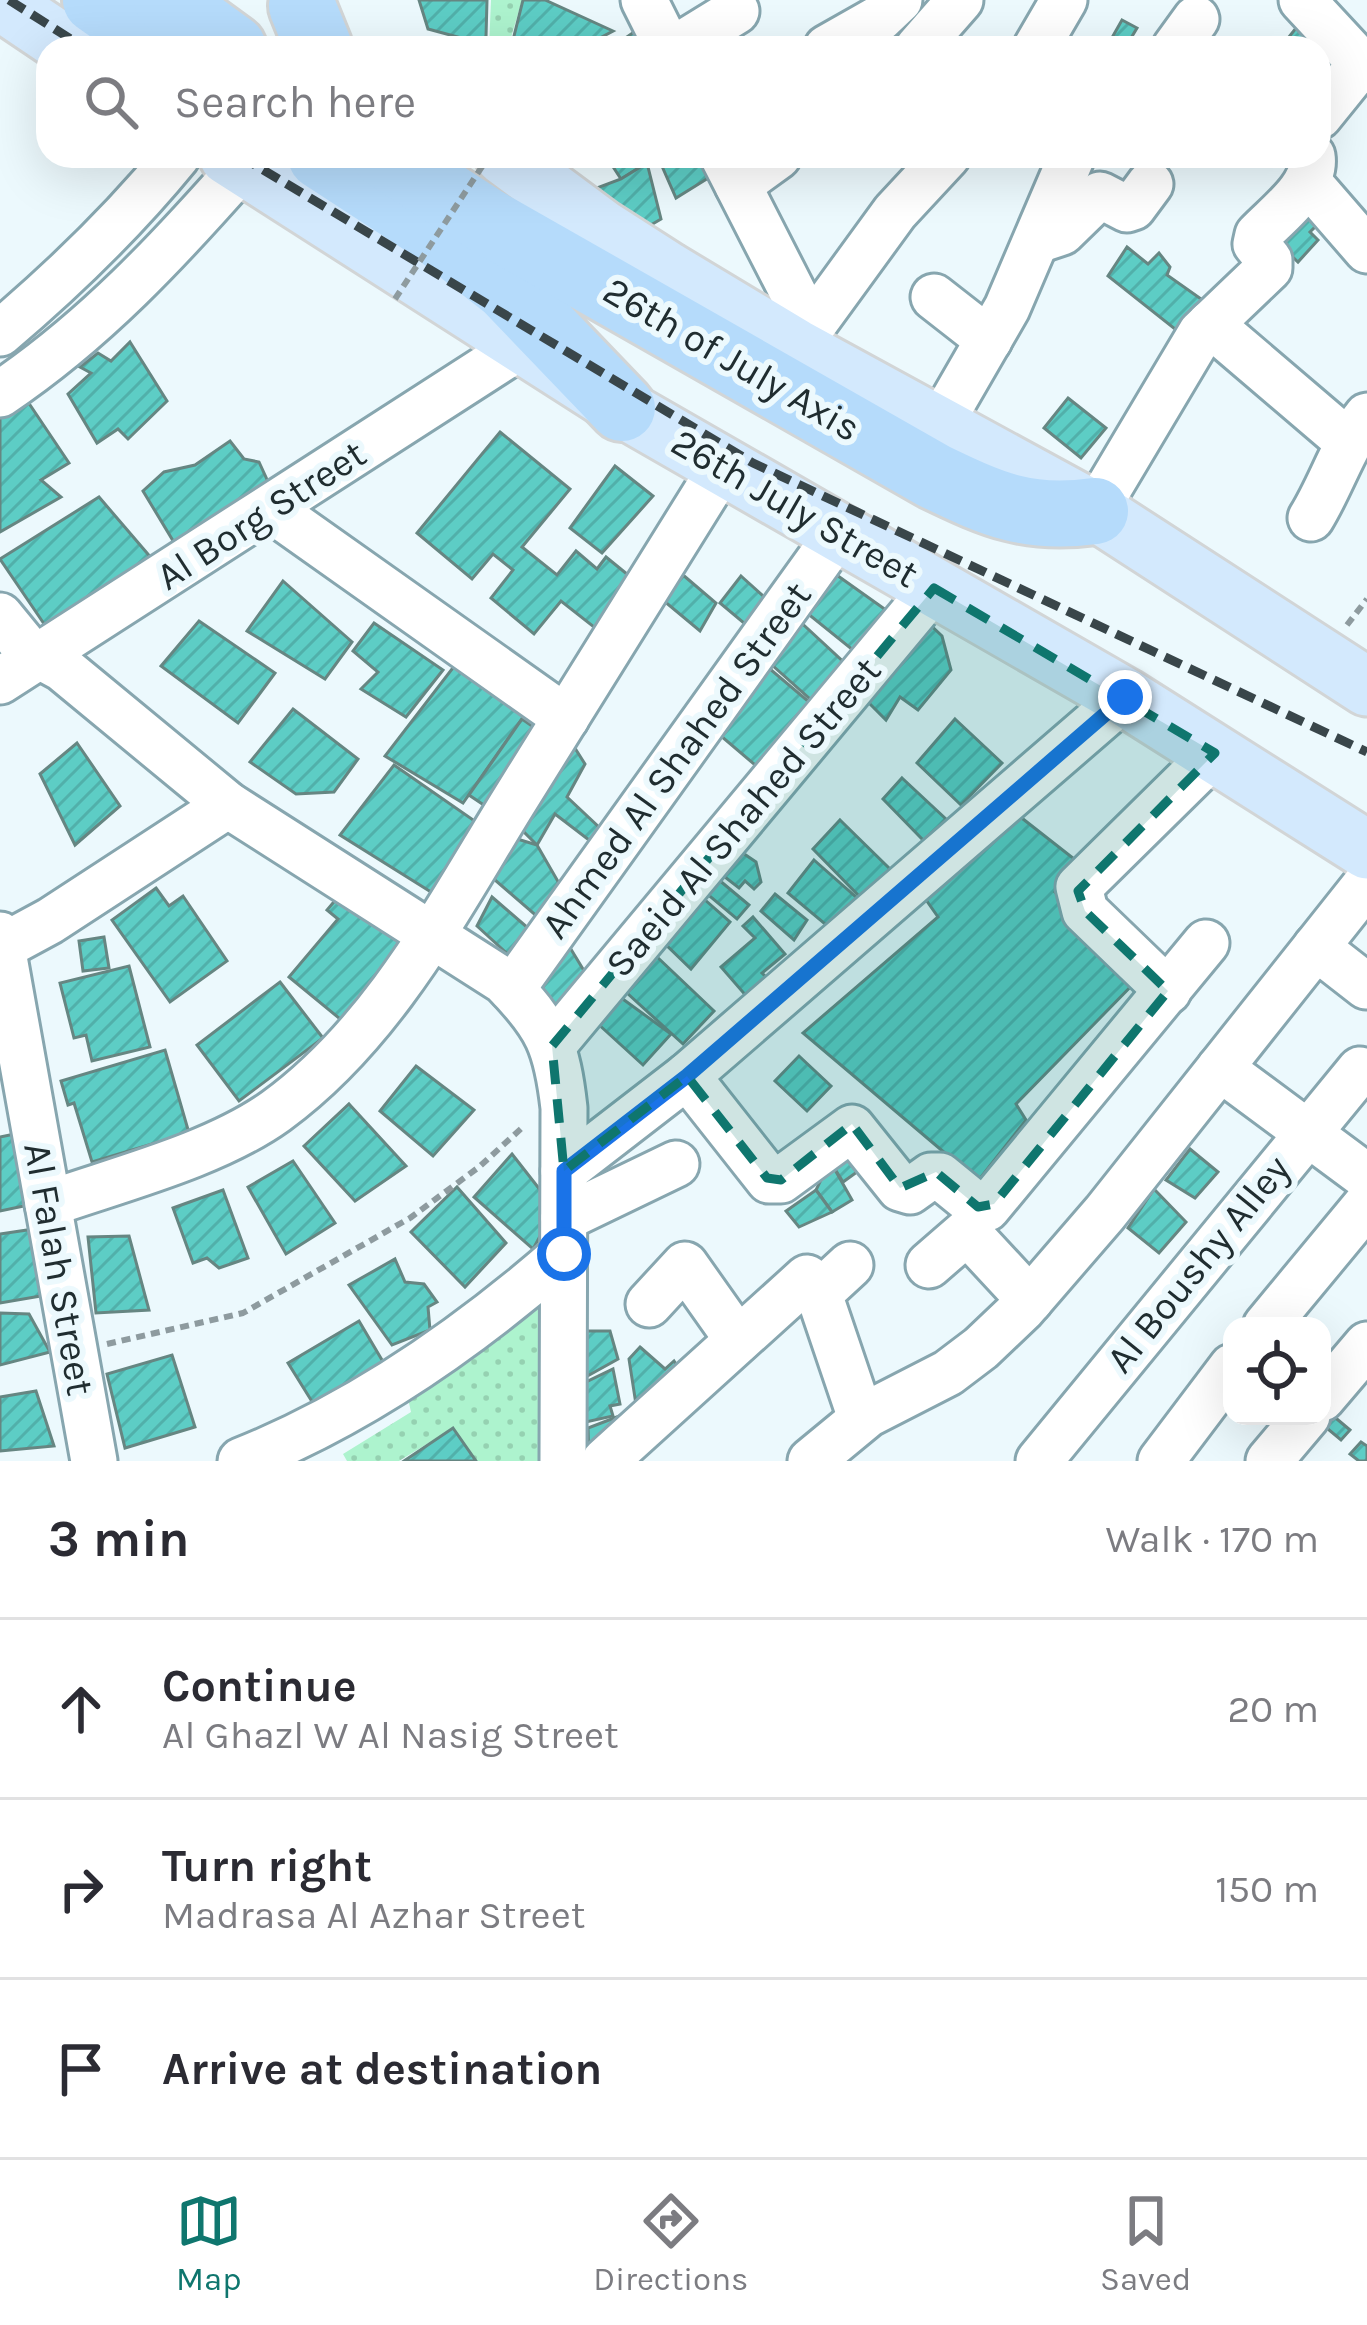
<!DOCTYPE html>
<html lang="en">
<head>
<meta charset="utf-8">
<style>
	:root { --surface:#fff; --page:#f7f7f7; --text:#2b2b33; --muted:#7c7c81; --line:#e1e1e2; --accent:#0f766e }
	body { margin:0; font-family:Karla,sans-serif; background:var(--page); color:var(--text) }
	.controls { position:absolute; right:36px; bottom:36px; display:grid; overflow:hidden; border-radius:24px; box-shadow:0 12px 48px #0002 }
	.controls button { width:108px; height:108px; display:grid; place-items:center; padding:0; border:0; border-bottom:3px solid var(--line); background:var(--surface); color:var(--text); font:60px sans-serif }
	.stop { position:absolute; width:36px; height:36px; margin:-27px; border:9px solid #1a73e8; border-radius:50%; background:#fff }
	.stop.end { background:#1a73e8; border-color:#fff; box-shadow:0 3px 12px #0008 }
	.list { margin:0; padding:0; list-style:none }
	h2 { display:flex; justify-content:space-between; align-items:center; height:156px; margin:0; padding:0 48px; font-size:51px }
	h2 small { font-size:39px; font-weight:400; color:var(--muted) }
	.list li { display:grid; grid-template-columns:78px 1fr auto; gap:36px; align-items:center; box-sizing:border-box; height:180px; padding:0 48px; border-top:3px solid var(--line) }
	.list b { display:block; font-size:45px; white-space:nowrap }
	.list p { margin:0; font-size:39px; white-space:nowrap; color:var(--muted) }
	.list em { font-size:39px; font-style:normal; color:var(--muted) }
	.icon { flex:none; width:66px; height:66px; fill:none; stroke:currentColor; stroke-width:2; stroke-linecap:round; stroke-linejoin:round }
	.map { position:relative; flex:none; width:1367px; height:1461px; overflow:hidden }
	.search { position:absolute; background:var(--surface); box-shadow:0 12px 48px #0002; left:36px; right:36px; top:36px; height:132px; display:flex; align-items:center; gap:30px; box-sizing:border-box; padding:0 42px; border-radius:36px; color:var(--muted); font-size:45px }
	.sheet { height:696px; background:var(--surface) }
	nav { display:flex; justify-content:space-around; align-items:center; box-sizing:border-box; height:168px; border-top:3px solid var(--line); background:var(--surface); font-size:33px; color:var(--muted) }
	nav a { display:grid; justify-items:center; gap:6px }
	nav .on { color:var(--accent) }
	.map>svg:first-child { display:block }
	.grass { fill:url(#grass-dots) }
	.building { fill:url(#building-hatch); stroke:#668682; stroke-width:3 }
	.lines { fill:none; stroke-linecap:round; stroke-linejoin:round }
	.minor-casing { stroke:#87a6af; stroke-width:51 }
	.major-casing { stroke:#d2d5d6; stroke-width:63 }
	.highway-casing { stroke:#d2d5d6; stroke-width:72 }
	.path { stroke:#8e9b9f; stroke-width:6; stroke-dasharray:9 6; stroke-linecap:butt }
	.minor { stroke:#fff; stroke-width:45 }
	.major { stroke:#d3e9fd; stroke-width:57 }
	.highway { stroke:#b5dbfb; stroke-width:66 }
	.rail { stroke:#39464a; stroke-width:9; stroke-dasharray:18 9; stroke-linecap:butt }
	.path-bridge { stroke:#8e9b9f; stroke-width:6; stroke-dasharray:9 6; stroke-linecap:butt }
	.route { stroke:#1a73e8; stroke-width:15 }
	.marked { fill:#0f766e; fill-opacity:0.2; stroke:#0f766e; stroke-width:9; stroke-dasharray:24 15; stroke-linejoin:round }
	.labels { text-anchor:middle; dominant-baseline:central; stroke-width:12; stroke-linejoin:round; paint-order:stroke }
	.street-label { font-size:39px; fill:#202d30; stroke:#ecf9fd }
</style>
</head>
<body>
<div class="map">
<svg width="1367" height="1461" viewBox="0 0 1367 1461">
	<defs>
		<pattern id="grass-dots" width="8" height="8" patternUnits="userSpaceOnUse" patternTransform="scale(3)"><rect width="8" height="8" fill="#adf3ce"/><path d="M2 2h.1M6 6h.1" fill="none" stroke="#95d1b1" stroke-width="1.8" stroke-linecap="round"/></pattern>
		<pattern id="building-hatch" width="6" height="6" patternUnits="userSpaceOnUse" patternTransform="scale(3)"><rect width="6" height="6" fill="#5dcdc5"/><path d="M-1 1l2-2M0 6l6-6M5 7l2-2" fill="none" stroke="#51b0aa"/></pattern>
	</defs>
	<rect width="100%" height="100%" fill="#ecf9fd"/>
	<g class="grass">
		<path d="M491 0H522L508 48H489Z"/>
		<path d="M548 1294 551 1461H476L453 1428 399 1461H347L343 1454 411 1412 407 1394Z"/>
	</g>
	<g class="building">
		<path d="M419 0H487L486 37 479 48H467L465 39 428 29Z"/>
		<path d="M523 0H545L613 31 581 48H511Z"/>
		<path d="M1122 20 1137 28 1125 48H1117L1109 43Z"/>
		<path d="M1296 28 1341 63 1319 91V48H1294L1285 42Z"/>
		<path d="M637 30 653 48H611Z"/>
		<path d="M606 156H635L640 167 621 179Z"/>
		<path d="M675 156H710L718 172 676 198 661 164Z"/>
		<path d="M647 163 661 219 632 236 581 194 621 179Z"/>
		<path d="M1315 198 1330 212 1310 232 1318 240 1298 262 1277 242Z"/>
		<path d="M1127 247 1148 264 1159 253 1170 267 1167 275 1211 306 1185 337 1108 276Z"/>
		<path d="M130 342 167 401 128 439 118 429 97 443 68 394 91 373 80 367 98 353 111 361Z"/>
		<path d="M20 390 69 463 41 480 61 497 0 532V403Z"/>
		<path d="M1068 398 1106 428 1081 458 1044 428Z"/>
		<path d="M500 432 570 489 522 547 557 575 576 551 597 569 606 557 638 583 599 631 561 601 534 634 491 598 513 570 493 554 472 579 417 533Z"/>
		<path d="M230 441 244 459 259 462 275 497 175 544 143 491 164 472 195 465Z"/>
		<path d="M615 466 653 496 602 553 570 528Z"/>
		<path d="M99 497 159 567 55 640 0 559Z"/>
		<path d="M824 566 893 615 859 655 797 605Z"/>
		<path d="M683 575 716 603 700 631 664 601Z"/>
		<path d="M741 576 772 604 751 629 720 603Z"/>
		<path d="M283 581 352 642 325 679 247 631Z"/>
		<path d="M920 615 942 636 951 670 918 710 900 697 886 720 859 693Z"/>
		<path d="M794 616 850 668 818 706 763 657Z"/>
		<path d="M199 621 275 673 238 723 161 666Z"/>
		<path d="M374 623 443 670 406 717 361 689 378 672 353 651Z"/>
		<path d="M462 656 533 703 463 803 385 756Z"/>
		<path d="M757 658 815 707 761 770 708 725Z"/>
		<path d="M293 709 358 759 334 792 296 794 250 762Z"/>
		<path d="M522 719 549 738 500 816 469 795Z"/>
		<path d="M955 719 1002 763 961 805 917 763Z"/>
		<path d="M77 743 120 806 75 845 40 774Z"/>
		<path d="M573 745 585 764 567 797 601 829 589 840 555 814 537 845 518 826Z"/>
		<path d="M394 765 479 824 431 892 340 835Z"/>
		<path d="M902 778 946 819 925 842 883 799Z"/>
		<path d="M1009 808 1078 862 1055 892 1142 975 1016 1104 1026 1120 978 1181 803 1033 938 917 924 897Z"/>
		<path d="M840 820 890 869 861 898 813 849Z"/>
		<path d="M501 834 537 845 560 885 540 919 481 868Z"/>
		<path d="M731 845 756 862 761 882 754 889 745 881 739 888 712 867Z"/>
		<path d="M814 860 857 898 831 929 788 893Z"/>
		<path d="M707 870 749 905 737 919 694 883Z"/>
		<path d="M156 888 169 906 183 896 227 961 170 1002 112 920Z"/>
		<path d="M343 891 409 946 345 1023 289 977 338 919 327 910Z"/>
		<path d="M696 892 730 922 691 969 660 939Z"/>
		<path d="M775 894 807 920 794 940 761 911Z"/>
		<path d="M492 897 536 935 514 960 477 926Z"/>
		<path d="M753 917 785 954 762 973 767 978 755 1006 721 967 755 938 743 926Z"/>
		<path d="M104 937 109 968 83 971 79 941Z"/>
		<path d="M569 946 586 974 565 1010 529 988Z"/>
		<path d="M655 955 714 1011 683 1044 616 983Z"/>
		<path d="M129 966 150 1047 92 1061 86 1035 74 1038 60 983Z"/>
		<path d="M280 982 323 1038 239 1101 197 1045Z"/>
		<path d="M620 997 671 1034 643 1065 597 1023Z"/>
		<path d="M165 1050 189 1133 92 1162 74 1103 68 1105 61 1081Z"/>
		<path d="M799 1056 831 1086 807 1111 775 1081Z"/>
		<path d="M416 1066 474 1110 433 1156 380 1111Z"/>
		<path d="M349 1104 406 1166 355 1201 304 1146Z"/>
		<path d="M24 1132 38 1203 0 1211V1137Z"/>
		<path d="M1190 1149 1218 1172 1195 1198 1166 1180Z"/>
		<path d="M842 1152 857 1172 843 1182 830 1161Z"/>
		<path d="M512 1154 555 1209 533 1249 474 1197Z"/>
		<path d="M293 1161 335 1223 286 1254 248 1187Z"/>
		<path d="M830 1161 852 1200 832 1212 816 1190Z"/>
		<path d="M457 1187 506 1243 465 1287 411 1232Z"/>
		<path d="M1154 1189 1186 1222 1159 1253 1128 1228Z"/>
		<path d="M223 1190 248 1258 219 1268 207 1258 193 1263 173 1208Z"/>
		<path d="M816 1190 832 1212 799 1227 786 1211Z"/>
		<path d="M34 1229 58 1293 0 1303V1234Z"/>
		<path d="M129 1236 149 1310 96 1313 88 1237Z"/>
		<path d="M395 1259 405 1282 424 1284 437 1302 428 1307 430 1330 392 1345 349 1285Z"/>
		<path d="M0 1313 29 1314 50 1352 0 1365Z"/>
		<path d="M359 1321 392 1377 321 1416 288 1363Z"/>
		<path d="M582 1331H610L618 1359 582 1379Z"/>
		<path d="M640 1347 665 1369 674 1361 686 1379 639 1424 629 1359Z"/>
		<path d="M172 1355 195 1427 125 1448 107 1374Z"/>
		<path d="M613 1369 620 1404 610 1406 613 1416 586 1422 582 1384Z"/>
		<path d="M36 1391 54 1446 0 1451V1397Z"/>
		<path d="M1325 1409 1350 1430 1341 1440 1316 1419Z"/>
		<path d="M622 1415V1440L589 1459 588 1428Z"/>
		<path d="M453 1428 476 1461H404Z"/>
		<path d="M1361 1442 1367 1446V1461H1359L1350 1454Z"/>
	</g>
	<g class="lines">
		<g class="minor-casing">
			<g id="minor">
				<path d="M644 0 668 48"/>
				<path d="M1302 0 1367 70"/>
				<path d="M676 48 736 11"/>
				<path d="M827 48 880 18 899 0"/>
				<path d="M918 48 960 0"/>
				<path d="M1036 48 1064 0"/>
				<path d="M1175 48 1196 19"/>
				<path d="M1319 116 1361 64"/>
				<path d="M723 156 810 326"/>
				<path d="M1308 182 1367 250"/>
				<path d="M738 185 778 156"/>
				<path d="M1038 240 1062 232 1100 195 1127 209 1133 207 1150 184"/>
				<path d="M934 297 989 340"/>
				<path d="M1210 324 1347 441"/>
				<path d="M0 333C65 278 123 222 177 156"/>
				<path d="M796 348 895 212 947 156"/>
				<path d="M0 394C94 331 169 250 243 166"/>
				<path d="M940 424 1007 308 1072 156"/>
				<path d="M272 510 566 718"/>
				<path d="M1095 511 1201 333 1269 268V260L1256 244 1258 235C1278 214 1317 186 1312 156"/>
				<path d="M1311 518C1332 484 1342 447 1367 416"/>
				<path d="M0 616 27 649 62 668 228 805 504 981C548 1026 557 1046 564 1108L563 1461"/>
				<path d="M0 681 521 346"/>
				<path d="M0 935 94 1461"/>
				<path d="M1316 947 1366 986"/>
				<path d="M0 948 50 921 228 805"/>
				<path d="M512 989 840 531"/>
				<path d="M1168 991 1085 911 1079 887 1215 753"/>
				<path d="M552 1046 934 588"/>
				<path d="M1220 1068 1367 1177"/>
				<path d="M687 1076 769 1180H781L852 1128 900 1188 910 1191 931 1176H940L978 1207 987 1208 1206 943"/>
				<path d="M564 1171 687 1076 1125 697"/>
				<path d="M48 1204C119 1179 215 1155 276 1111 383 1033 446 911 514 801 583 690 653 579 722 467"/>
				<path d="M564 1218 676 1164"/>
				<path d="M850 1265 824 1289 821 1300 861 1418"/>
				<path d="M929 1265 967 1232 1030 1300"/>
				<path d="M649 1304 685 1265 738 1340"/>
				<path d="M1266 1326 1367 1204"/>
				<path d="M1322 1398 1367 1345"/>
				<path d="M241 1461C361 1413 467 1339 564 1254"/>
				<path d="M605 1461 807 1278"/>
				<path d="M811 1461 868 1414 948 1373 981 1348 1022 1309 1105 1213 1367 883"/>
				<path d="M1039 1461 1360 1070"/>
				<path d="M1161 1461 1232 1367"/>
				<path d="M1269 1461 1307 1416"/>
			</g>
		</g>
		<g class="major-casing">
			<g id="major">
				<path d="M0 1 70 48"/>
				<path d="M228 156 622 408 1125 697 1367 850"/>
				<path d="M504 156 601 228 668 271 796 348 1095 511 1367 687"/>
			</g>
		</g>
		<g class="highway-casing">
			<g id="highway">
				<path d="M96 0 164 48"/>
				<path d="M167 0 233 48"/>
				<path d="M302 6 319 48"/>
				<path d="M321 156 427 225 506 287 622 408"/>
				<path d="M386 156 485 220 934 476C994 505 1028 520 1095 511"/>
			</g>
		</g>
		<g class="path">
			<path d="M1347 625 1367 599"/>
			<path d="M107 1344 243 1313 410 1218 479 1167 524 1126"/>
		</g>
		<use href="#minor" class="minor"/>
		<use href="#major" class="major"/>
		<use href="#highway" class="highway"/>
		<g class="rail">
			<path d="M9 0 85 48"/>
			<path d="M240 156 753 463 1367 752"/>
		</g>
		<path class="path-bridge" d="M395 299 489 156"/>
	</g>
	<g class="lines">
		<path class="route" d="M564 1254V1171L687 1076 1125 697"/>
	</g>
	<path class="marked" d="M934 588 1215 753 1078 891 1085 911 1168 991 994 1204 978 1207 936 1172 900 1188 852 1124 781 1180 767 1178 687 1076 564 1171 552 1046Z"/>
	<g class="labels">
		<g class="street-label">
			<text transform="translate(732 359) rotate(30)">26th of July Axis</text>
			<text transform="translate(795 508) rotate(30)">26th July Street</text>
			<text transform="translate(261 515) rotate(-33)">Al Borg Street</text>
			<text transform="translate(676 760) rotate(-54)">Ahmed Al Shahed Street</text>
			<text transform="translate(743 817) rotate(-50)">Saeid Al Shahed Street</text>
			<text transform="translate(1198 1264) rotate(-51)">Al Boushy Alley</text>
			<text transform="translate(59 1269) rotate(80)">Al Falah Street</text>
		</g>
	</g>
</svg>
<div class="controls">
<button><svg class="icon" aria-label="locate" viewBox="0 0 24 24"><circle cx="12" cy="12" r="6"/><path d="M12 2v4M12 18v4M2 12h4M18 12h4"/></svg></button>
</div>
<div class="stop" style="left:564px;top:1254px"></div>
<div class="stop end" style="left:1125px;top:697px"></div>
<div class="search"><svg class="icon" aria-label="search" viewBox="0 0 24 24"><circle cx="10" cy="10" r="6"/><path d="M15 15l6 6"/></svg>Search here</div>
</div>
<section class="sheet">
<h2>3 min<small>Walk · 170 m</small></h2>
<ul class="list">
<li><svg class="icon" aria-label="ahead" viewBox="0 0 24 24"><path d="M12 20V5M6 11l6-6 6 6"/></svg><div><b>Continue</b><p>Al Ghazl W Al Nasig Street</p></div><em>20 m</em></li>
<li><svg class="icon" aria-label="right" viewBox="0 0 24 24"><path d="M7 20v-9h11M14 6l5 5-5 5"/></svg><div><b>Turn right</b><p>Madrasa Al Azhar Street</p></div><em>150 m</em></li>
<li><svg class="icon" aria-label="arrive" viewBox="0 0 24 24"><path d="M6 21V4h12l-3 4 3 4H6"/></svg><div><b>Arrive at destination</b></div></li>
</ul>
</section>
<nav>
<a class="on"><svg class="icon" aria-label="map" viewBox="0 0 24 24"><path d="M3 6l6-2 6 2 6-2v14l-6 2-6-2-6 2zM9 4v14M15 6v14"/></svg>Map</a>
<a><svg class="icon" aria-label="directions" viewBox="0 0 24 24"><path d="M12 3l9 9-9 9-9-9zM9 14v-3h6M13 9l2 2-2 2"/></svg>Directions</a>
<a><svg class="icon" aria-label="saved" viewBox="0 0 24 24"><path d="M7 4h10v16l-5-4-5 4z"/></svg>Saved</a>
</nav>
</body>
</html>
